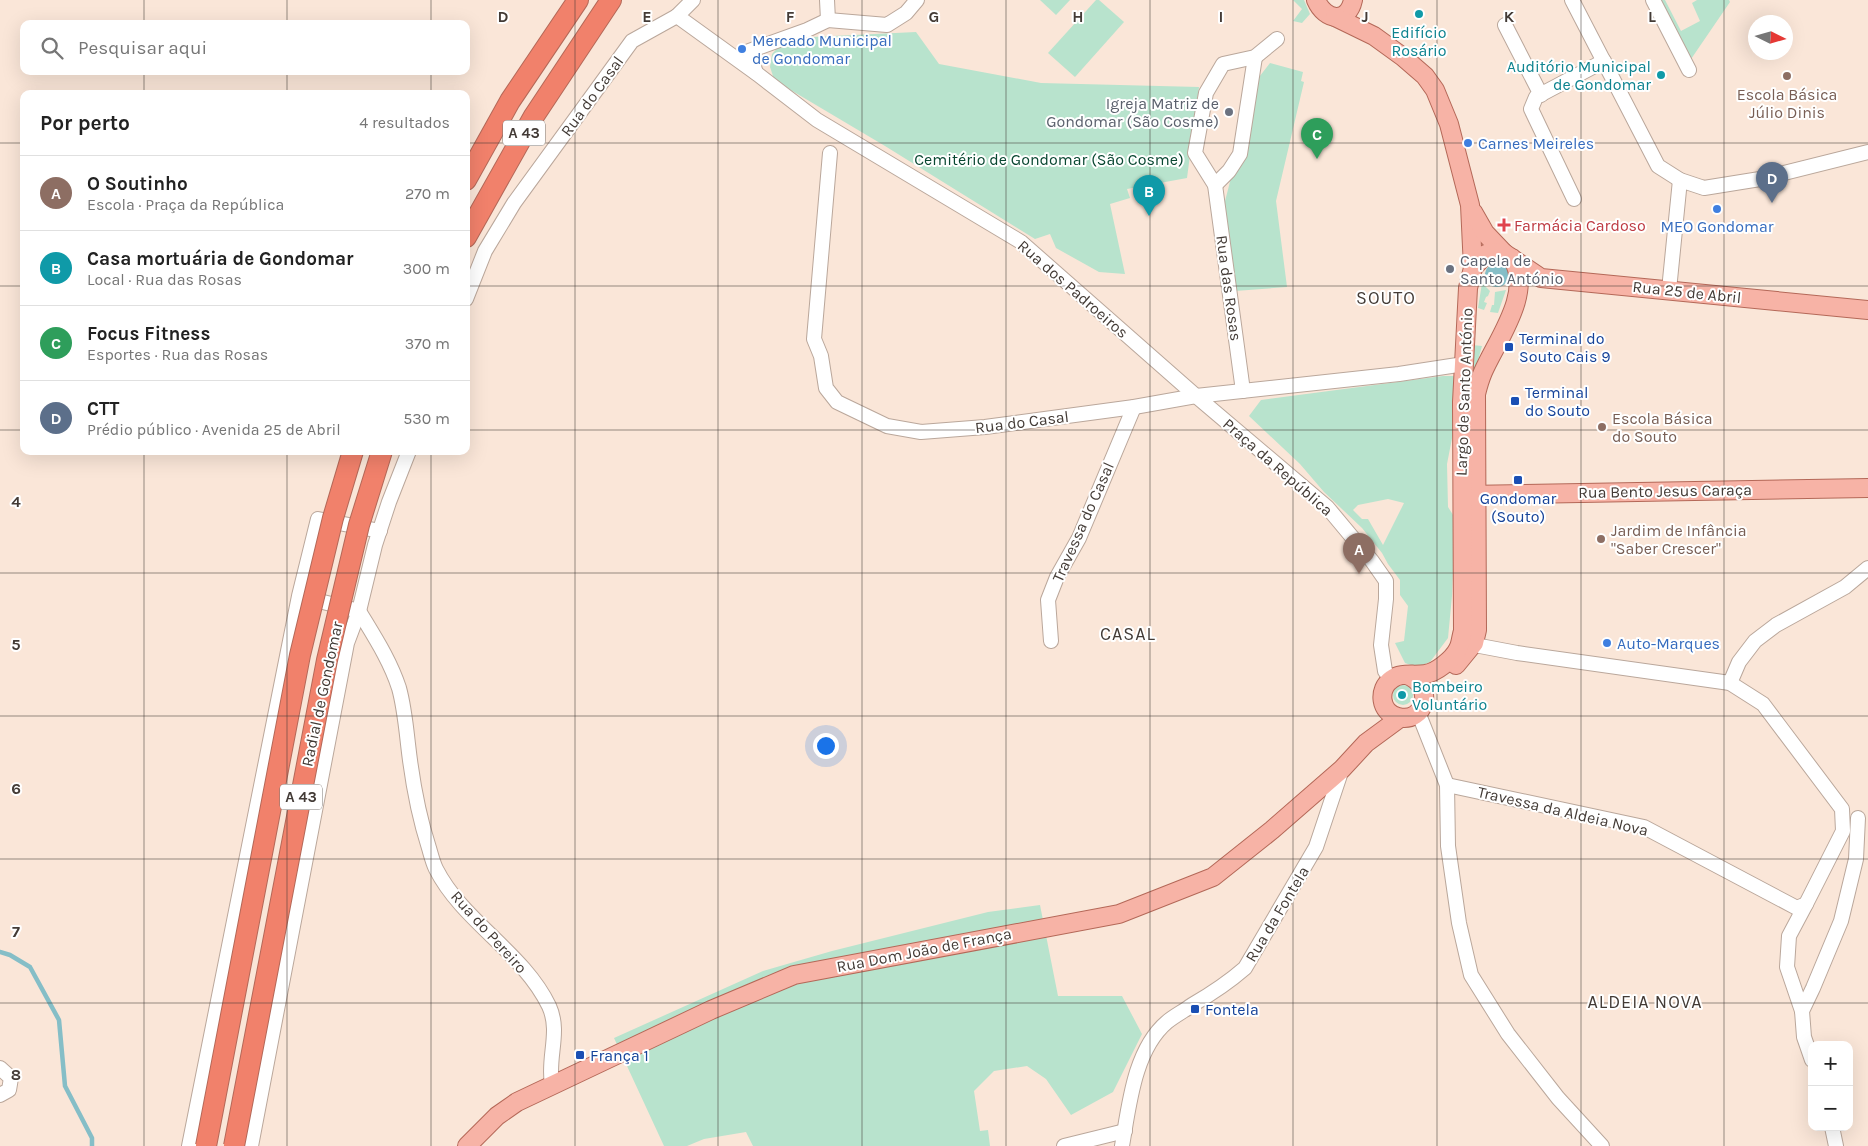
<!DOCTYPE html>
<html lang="pt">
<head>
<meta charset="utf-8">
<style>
	:root { --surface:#fff; --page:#f6f6f6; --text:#222; --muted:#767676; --line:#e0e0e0; --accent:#d93025 }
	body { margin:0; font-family:Karla,sans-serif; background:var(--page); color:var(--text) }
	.controls { position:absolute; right:15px; bottom:15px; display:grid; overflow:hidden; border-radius:10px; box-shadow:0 5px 20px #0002 }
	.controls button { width:45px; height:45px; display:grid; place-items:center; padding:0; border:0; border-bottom:1px solid var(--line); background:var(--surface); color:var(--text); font:25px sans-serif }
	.compass { position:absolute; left:1748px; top:15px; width:45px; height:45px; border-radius:50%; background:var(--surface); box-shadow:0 5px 20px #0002; rotate:95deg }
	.you { position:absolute; left:825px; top:745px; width:18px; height:18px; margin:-12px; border:4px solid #fff; border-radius:50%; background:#1a73e8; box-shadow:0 0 0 8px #1a73e833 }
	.badge { display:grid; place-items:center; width:32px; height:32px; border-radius:50%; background:var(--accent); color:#fff; font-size:16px; font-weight:700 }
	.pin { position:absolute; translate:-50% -41px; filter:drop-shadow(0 1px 2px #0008) }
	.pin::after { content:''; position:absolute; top:26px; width:18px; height:15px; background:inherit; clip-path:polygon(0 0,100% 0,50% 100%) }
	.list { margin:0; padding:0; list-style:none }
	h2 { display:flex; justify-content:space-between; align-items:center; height:65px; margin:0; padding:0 20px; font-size:21px }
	h2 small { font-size:16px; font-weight:400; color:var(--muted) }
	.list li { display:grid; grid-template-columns:32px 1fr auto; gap:15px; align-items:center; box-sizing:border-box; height:75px; padding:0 20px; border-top:1px solid var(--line) }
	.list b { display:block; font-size:19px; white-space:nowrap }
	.list p { margin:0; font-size:16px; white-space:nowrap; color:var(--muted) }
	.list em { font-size:16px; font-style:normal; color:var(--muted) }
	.icon { flex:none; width:28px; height:28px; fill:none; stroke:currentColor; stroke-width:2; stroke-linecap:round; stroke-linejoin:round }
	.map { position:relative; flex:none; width:1868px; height:1146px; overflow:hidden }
	.search { position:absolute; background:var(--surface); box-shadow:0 5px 20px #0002; left:20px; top:20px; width:450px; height:55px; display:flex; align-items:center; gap:12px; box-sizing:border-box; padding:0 18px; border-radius:10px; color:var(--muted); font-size:19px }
	.panel { position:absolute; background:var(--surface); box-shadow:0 5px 20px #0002; left:20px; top:90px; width:450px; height:365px; border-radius:10px }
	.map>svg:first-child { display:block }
	.green { fill:#b8e3cd; fill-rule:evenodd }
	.water { fill:#85bec7 }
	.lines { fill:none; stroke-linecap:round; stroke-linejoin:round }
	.stream { stroke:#85bec7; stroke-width:4.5 }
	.minor-casing { stroke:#baa79b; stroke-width:16 }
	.major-casing { stroke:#b46858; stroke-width:20 }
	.highway-casing { stroke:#b46858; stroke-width:22 }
	.minor { stroke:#fff; stroke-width:14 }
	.major { stroke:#f7b3a6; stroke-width:18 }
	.highway { stroke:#f1816b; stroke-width:20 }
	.highway-bridge-casing { stroke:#b46858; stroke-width:22; stroke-linecap:butt }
	.highway-bridge { stroke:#f1816b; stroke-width:20 }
	.grid { fill:none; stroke:#433b36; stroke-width:1; stroke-opacity:0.55 }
	.culture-dot { fill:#0f9aa8; stroke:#fff; stroke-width:2 }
	.shop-dot { fill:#3f7fe0; stroke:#fff; stroke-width:2 }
	.education-dot { fill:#8d6e63; stroke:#fff; stroke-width:2 }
	.worship-dot { fill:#6b7280; stroke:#fff; stroke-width:2 }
	.health-dot { fill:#e0444e; stroke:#fff; stroke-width:2 }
	.transit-dot { fill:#1a4fb4; stroke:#fff; stroke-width:2 }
	.labels { text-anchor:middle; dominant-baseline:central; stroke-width:4; stroke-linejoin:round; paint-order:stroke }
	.shield { fill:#fff; stroke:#7b7672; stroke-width:1 }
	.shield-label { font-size:15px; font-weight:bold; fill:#433b36 }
	.culture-label { font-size:16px; fill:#0d838f; stroke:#fff }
	.shop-label { font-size:16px; fill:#366cbe; stroke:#fff; text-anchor:start }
	.education-label { font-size:16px; fill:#785e54; stroke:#fff; text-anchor:start }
	.street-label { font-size:16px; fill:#433b36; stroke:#fff }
	.worship-label { font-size:16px; fill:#5b616d; stroke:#fff; text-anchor:end }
	.park-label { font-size:16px; fill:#084731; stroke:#fff }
	.health-label { font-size:16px; fill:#be3a42; stroke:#fff; text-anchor:start }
	.transit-label { font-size:16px; fill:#164399; stroke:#fff; text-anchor:start }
	.neighbourhood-label { font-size:18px; letter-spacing:1px; fill:#433b36; stroke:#fff }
	.grid-label { font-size:16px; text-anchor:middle; font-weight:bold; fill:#433b36; stroke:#fff; stroke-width:4; stroke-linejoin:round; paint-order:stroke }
</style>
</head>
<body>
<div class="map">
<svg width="1868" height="1146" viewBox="0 0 1868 1146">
	<rect width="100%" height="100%" fill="#fae6d8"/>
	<g class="green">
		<path d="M1040 0H1070L1056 15Z"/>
		<path d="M1096 0H1099L1124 22 1075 77 1048 53Z"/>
		<path d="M1293 0H1304L1310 14 1302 23 1293 21 1302 9Z"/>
		<path d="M1657 0H1665L1681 31 1700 21 1692 3 1697 0H1729L1730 2 1689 62Z"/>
		<path d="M916 32 939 64 1041 83 1199 87 1187 178 1127 189 1130 198 1110 204 1125 274 1099 272 1056 248 1050 234 1035 239 885 146 789 89 774 79 770 67 772 54 781 44 812 37Z"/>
		<path d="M1270 63 1303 72 1301 81 1304 82 1276 201 1287 287 1235 291 1224 205 1256 81Z"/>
		<path d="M1482 283 1490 291 1488 296 1486 297 1484 302 1487 303 1484 310 1478 308Z"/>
		<path d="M1506 290 1498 313 1490 312 1492 305H1494L1495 292Z"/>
		<path d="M1472 345 1482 346 1467 399Z"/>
		<path d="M1443 376H1455L1454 428 1447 464 1448 507 1455 518 1452 596 1448 638 1430 662 1417 667 1405 663 1395 643 1404 641 1408 606 1400 595V580L1388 564 1382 553 1362 528 1324 492 1300 464 1249 416 1261 400ZM1388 499 1404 503 1383 545 1368 519H1362L1353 510 1358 505Z"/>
		<circle cx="1403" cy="695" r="10"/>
		<path d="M1040 905 1058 996H1122L1142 1034 1113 1092 1071 1115 1046 1079 1027 1066 994 1071 974 1091 980 1131 988 1130 990 1146H753L746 1132 704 1139 687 1146H664L614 1038 763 971 832 951 988 912Z"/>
	</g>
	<circle class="water" cx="1497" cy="275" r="12"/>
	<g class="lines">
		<path class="stream" d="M0 952 10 955 30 967 59 1020 65 1086 92 1138V1146"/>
		<g class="minor-casing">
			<g id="minor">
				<path d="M693 0 677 16 756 73 817 120 1021 242 1196 396 1327 507 1372 561 1386 581V599L1381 645 1385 671 1391 679"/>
				<path d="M827 0 828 20"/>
				<path d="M1572 0 1658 166 1680 180 1704 188 1760 179 1868 152"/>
				<path d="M1653 0 1689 70"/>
				<path d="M828 20 887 25 906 13 917 0"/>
				<path d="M1505 25 1541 95"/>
				<path d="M756 73 749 51 807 30 828 20"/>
				<path d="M830 153 814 339 821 356 826 388 837 402 887 426 921 432 985 427 1134 407 1196 396 1399 374 1464 364"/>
				<path d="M1215 185 1229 171 1240 154 1255 57"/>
				<path d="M1574 199 1531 109 1536 97 1604 61"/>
				<path d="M1669 290 1680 180"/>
				<path d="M466 299 485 251 514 203 632 41 677 16"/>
				<path d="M1243 391 1215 185 1195 153 1206 93 1223 64 1255 57 1277 39"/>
				<path d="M307 598 359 611"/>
				<path d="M359 611C374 636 390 660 399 688 404 706 406 726 408 744 412 780 418 814 429 848 431 855 433 863 436 869 463 922 523 952 549 1006 561 1032 547 1058 552 1084"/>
				<path d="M1051 641 1048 600 1057 577 1079 538 1134 407"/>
				<path d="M1730 683 1739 662 1755 641 1776 625 1845 587 1868 568"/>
				<path d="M1418 712 1447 785 1448 846 1459 923 1471 975 1508 1034 1558 1098 1602 1146"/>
				<path d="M1447 785 1644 827 1797 908 1806 904 1843 831 1842 809 1763 704 1730 683 1517 653 1480 646 1467 637"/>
				<path d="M1802 1011 1787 967 1789 936 1806 904"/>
				<path d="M1812 1060 1804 1037 1802 1011 1813 988 1841 921 1856 859 1858 818"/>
				<path d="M0 1068 11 1078 9 1090 0 1095"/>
				<path d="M1832 1127 1836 1146"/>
				<path d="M189 1146 299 596 318 519 380 531"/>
				<path d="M251 1146 347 643 359 611 375 545 389 502 409 451"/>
				<path d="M1064 1146 1125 1131"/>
				<path d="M1122 1146C1129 1106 1134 1050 1167 1022 1174 1016 1184 1011 1192 1005 1211 994 1229 982 1245 968L1316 847 1342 769"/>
			</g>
		</g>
		<g class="major-casing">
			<g id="major">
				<path d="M1316 0C1325 21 1348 24 1353 0"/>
				<path d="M1335 17 1374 36 1403 57 1425 76 1435 90 1449 124 1470 205 1473 268"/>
				<path d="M1473 212 1485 233 1504 253"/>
				<path d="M1465 495 1868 488"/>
				<path d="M1456 665 1474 643 1477 630 1476 394C1478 386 1480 379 1483 372 1497 340 1534 292 1512 258"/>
				<path d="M1407 675C1436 686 1425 724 1398 717 1380 713 1377 689 1392 679 1401 672 1414 676 1425 674 1436 673 1453 659 1458 649 1461 644 1461 636 1463 631L1462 402 1468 288 1473 268 1486 254 1493 252 1504 253 1541 278 1868 310"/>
				<path d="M467 1146 497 1116 517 1102 711 1010 794 975 1119 914 1213 877 1272 830 1342 769 1366 743 1400 718"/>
			</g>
		</g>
		<g class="highway-casing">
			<g id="highway">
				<path d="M466 180 510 101 578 0"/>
				<path d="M466 237 534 116 611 0"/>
			</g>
		</g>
		<use href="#minor" class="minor"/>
		<use href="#major" class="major"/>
		<use href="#highway" class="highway"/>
		<g class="highway-bridge-casing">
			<g id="highway-bridge">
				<path d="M206 1146 300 655 333 518 353 451"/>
				<path d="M234 1146 327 660 359 525 382 451"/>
			</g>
		</g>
		<use href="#highway-bridge" class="highway-bridge"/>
	</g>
	<path class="grid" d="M144 0V24M287 0V24M431 0V24M575 0V1146M718 0V1146M862 0V1146M1006 0V1146M1150 0V1146M1293 0V1146M1437 0V1146M1581 0V1146M1724 0V1146M144 71V94M287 71V94M431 71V94M0 143H24M466 143H1868M0 286H24M466 286H1868M0 430H24M466 430H1868M144 451V1146M287 451V1146M431 451V1146M0 573H1868M0 716H1868M0 859H1868M0 1003H1868"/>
	<g class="culture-dot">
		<circle cx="1419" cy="14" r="5"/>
		<circle cx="1661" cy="75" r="5"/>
		<circle cx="1402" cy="695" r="5"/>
	</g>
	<g class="shop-dot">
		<circle cx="742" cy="49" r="5"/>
		<circle cx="1468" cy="143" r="5"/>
		<circle cx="1717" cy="209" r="5"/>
		<circle cx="1607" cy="643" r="5"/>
	</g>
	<g class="education-dot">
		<circle cx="1787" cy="76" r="5"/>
		<circle cx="1602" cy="427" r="5"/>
		<circle cx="1601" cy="539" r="5"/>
	</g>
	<g class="worship-dot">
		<circle cx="1229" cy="112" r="5"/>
		<circle cx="1450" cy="269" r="5"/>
	</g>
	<path class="health-dot" d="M1501.5 217.5h5v5h5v5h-5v5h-5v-5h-5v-5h5z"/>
	<g class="transit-dot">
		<rect x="1504" y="342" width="10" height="10" rx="2.5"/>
		<rect x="1510" y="396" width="10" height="10" rx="2.5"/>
		<rect x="1513" y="475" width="10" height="10" rx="2.5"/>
		<rect x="1190" y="1004" width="10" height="10" rx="2.5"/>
		<rect x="575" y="1050" width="10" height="10" rx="2.5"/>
	</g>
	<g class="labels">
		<g class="shield">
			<rect x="503" y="120.5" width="42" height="25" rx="4"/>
			<rect x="280" y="784.5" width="42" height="25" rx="4"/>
		</g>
		<g class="shield-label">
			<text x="524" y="133">A 43</text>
			<text x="301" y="797">A 43</text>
		</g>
		<g class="culture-label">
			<text x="1419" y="32">Edifício<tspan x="1419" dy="18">Rosário</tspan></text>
			<text x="1651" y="66" text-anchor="end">Auditório Municipal<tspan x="1651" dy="18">de Gondomar</tspan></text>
			<text x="1412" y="686" text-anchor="start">Bombeiro<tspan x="1412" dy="18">Voluntário</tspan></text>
		</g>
		<g class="shop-label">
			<text x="752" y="40">Mercado Municipal<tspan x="752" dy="18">de Gondomar</tspan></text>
			<text x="1478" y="143">Carnes Meireles</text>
			<text x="1717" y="226" text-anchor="middle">MEO Gondomar</text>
			<text x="1617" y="643">Auto-Marques</text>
		</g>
		<g class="education-label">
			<text x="1787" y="94" text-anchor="middle">Escola Básica<tspan x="1787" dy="18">Júlio Dinis</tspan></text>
			<text x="1612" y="418">Escola Básica<tspan x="1612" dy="18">do Souto</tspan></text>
			<text x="1611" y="530">Jardim de Infância<tspan x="1611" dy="18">"Saber Crescer"</tspan></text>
		</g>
		<g class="street-label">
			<text transform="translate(592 96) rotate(-54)">Rua do Casal</text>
			<text transform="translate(1229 288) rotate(82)">Rua das Rosas</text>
			<text transform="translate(1073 289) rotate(41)">Rua dos Padroeiros</text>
			<text transform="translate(1687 292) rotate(6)">Rua 25 de Abril</text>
			<text transform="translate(1464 392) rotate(-88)">Largo de Santo António</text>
			<text transform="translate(1022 422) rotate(-7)">Rua do Casal</text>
			<text transform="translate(1278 467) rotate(41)">Praça da República</text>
			<text transform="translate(1665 491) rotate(-1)">Rua Bento Jesus Caraça</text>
			<text transform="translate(1083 522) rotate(-66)">Travessa do Casal</text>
			<text transform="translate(322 694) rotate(-78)">Radial de Gondomar</text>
			<text transform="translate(1563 811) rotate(13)">Travessa da Aldeia Nova</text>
			<text transform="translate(1277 914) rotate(-59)">Rua da Fontela</text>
			<text transform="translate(489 932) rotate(48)">Rua do Pereiro</text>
			<text transform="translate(924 950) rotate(-11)">Rua Dom João de França</text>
		</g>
		<g class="worship-label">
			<text x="1219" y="103">Igreja Matriz de<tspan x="1219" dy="18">Gondomar (São Cosme)</tspan></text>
			<text x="1460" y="260" text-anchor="start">Capela de<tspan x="1460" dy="18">Santo António</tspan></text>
		</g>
		<g class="park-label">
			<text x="1049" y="159">Cemitério de Gondomar (São Cosme)</text>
		</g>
		<g class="health-label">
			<text x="1514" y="225">Farmácia Cardoso</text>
		</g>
		<g class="transit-label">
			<text x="1519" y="338">Terminal do<tspan x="1519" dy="18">Souto Cais 9</tspan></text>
			<text x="1525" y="392">Terminal<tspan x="1525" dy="18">do Souto</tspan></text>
			<text x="1518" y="498" text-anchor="middle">Gondomar<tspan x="1518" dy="18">(Souto)</tspan></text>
			<text x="1205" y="1009">Fontela</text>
			<text x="590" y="1055">França 1</text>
		</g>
		<g class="neighbourhood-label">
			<text x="1386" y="298">SOUTO</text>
			<text x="1128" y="634">CASAL</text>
			<text x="1645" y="1002">ALDEIA NOVA</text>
		</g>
	</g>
	<g class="grid-label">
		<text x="503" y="22">D</text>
		<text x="647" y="22">E</text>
		<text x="790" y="22">F</text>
		<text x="934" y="22">G</text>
		<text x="1078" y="22">H</text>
		<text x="1221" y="22">I</text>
		<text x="1365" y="22">J</text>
		<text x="1509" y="22">K</text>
		<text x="1652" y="22">L</text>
		<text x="16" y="507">4</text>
		<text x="16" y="650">5</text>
		<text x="16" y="794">6</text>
		<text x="16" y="937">7</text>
		<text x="16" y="1080">8</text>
	</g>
</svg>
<div class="controls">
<button>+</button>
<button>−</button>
</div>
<svg class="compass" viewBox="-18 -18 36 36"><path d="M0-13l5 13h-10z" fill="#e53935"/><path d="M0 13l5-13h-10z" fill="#767676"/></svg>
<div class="you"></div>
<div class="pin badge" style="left:1359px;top:574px;background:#8d6e63">A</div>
<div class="pin badge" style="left:1149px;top:216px;background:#0f9aa8">B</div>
<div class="pin badge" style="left:1317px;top:159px;background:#2e9e5b">C</div>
<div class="pin badge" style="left:1772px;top:203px;background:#5c6f8a">D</div>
<div class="search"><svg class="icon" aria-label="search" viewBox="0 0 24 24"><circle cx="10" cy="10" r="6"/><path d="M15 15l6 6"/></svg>Pesquisar aqui</div>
<section class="panel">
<h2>Por perto<small>4 resultados</small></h2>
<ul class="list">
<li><span class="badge" style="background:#8d6e63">A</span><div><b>O Soutinho</b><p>Escola · Praça da República</p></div><em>270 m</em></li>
<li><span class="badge" style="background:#0f9aa8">B</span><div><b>Casa mortuária de Gondomar</b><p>Local · Rua das Rosas</p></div><em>300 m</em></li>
<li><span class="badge" style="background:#2e9e5b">C</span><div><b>Focus Fitness</b><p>Esportes · Rua das Rosas</p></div><em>370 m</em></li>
<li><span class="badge" style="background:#5c6f8a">D</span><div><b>CTT</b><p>Prédio público · Avenida 25 de Abril</p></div><em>530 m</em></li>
</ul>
</section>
</div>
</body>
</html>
